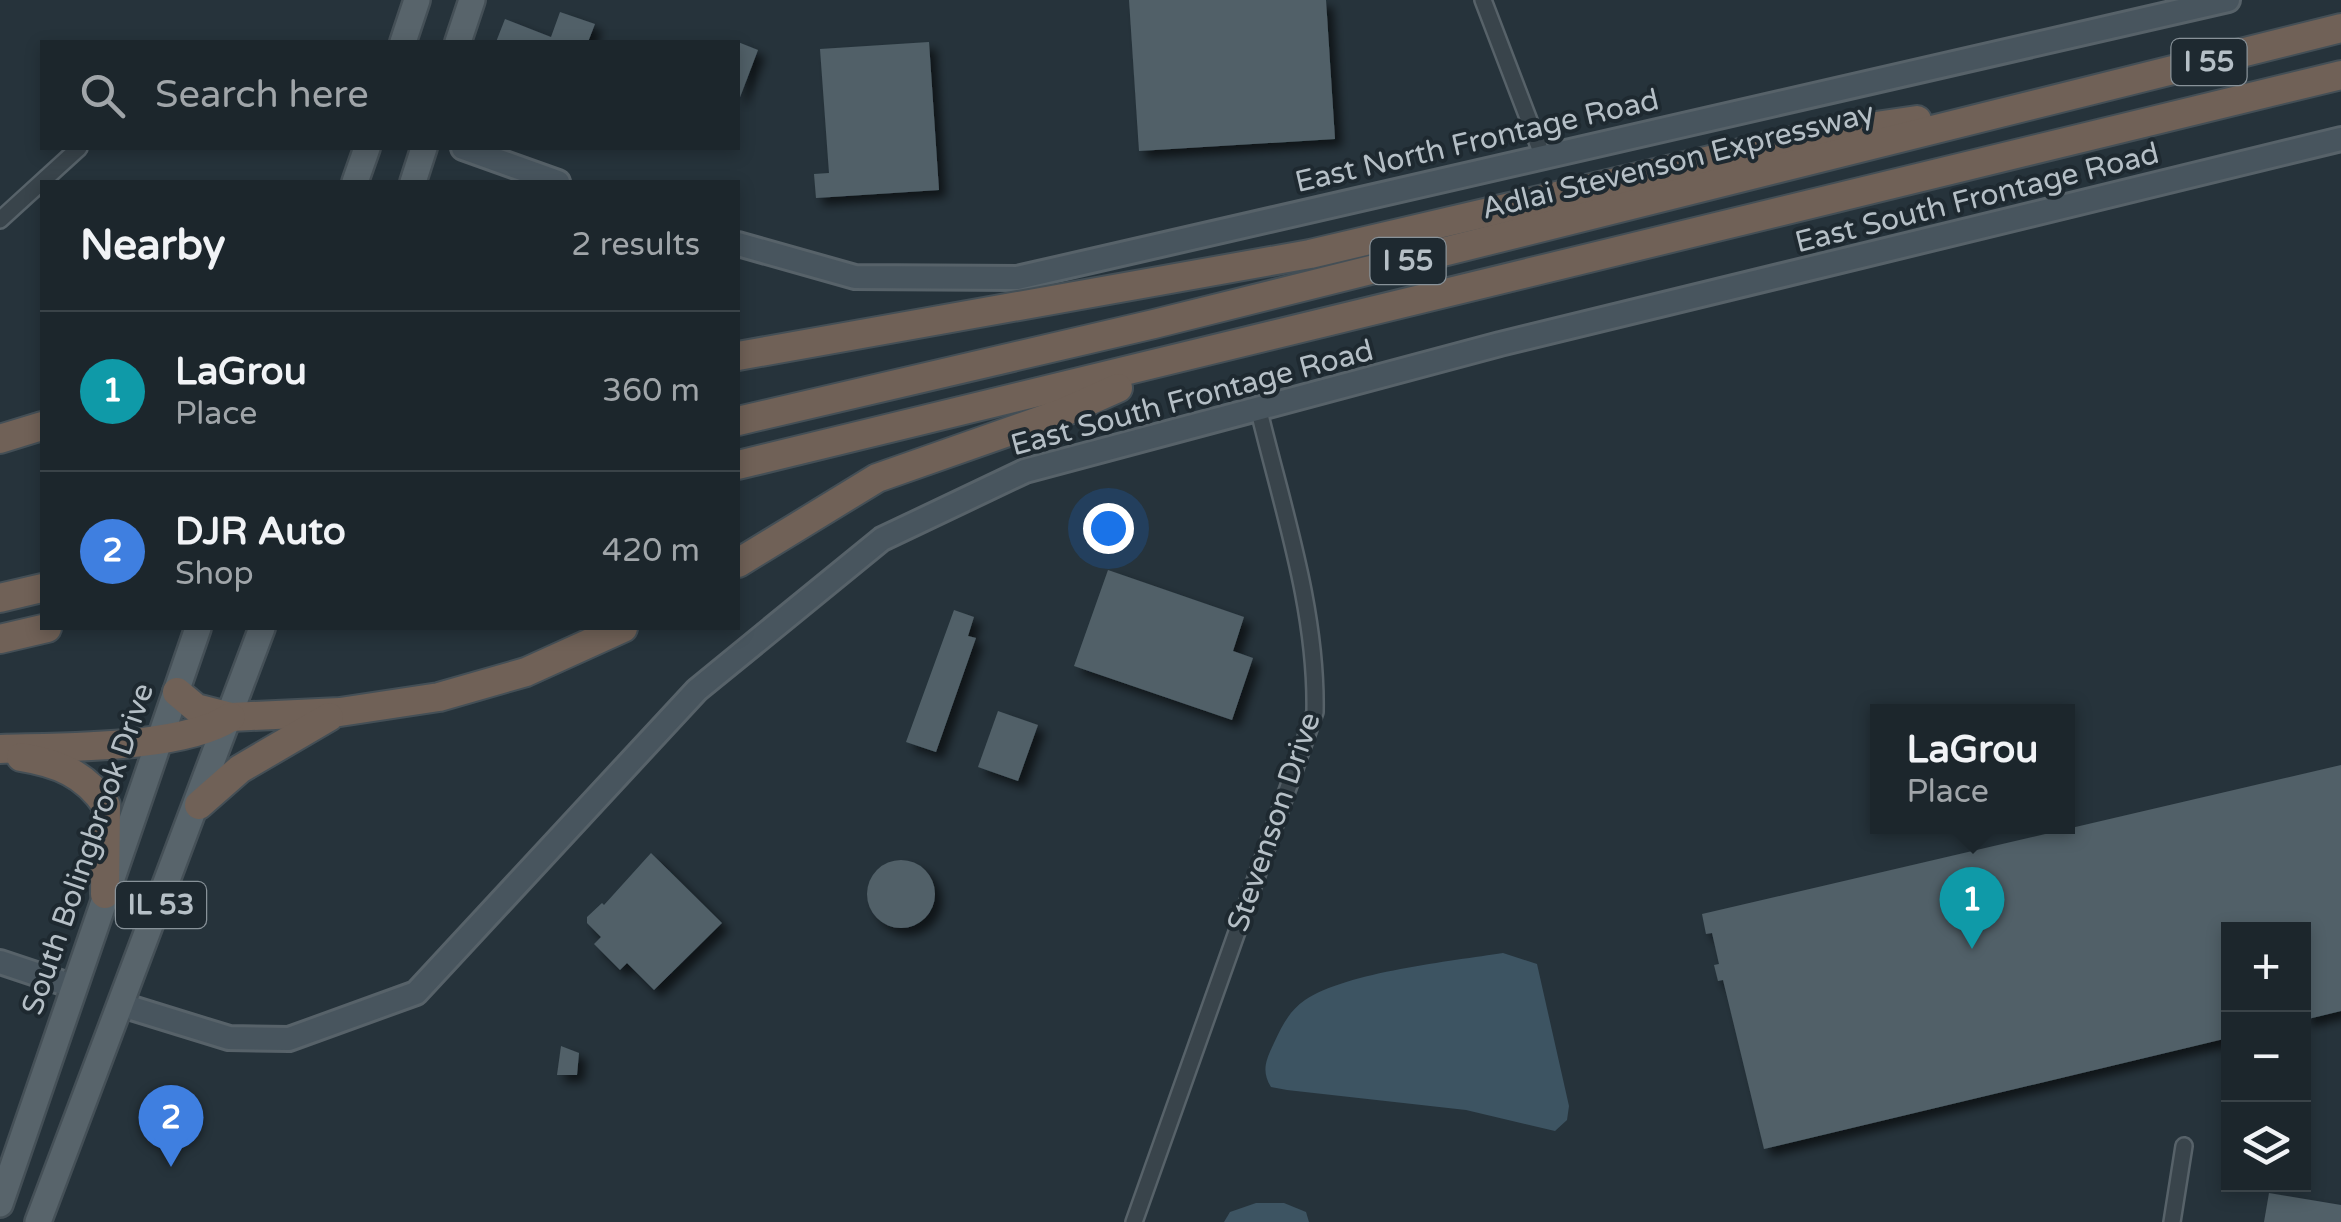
<!DOCTYPE html>
<html lang="en">
<head>
<meta charset="utf-8">
<style>
	:root { --surface:#1c262c; --page:#252e34; --text:#f1f3f6; --muted:#a0a5a9; --line:#3a4348; --accent:#db2777 }
	body { margin:0; font-family:"Varela Round",sans-serif; background:var(--page); color:var(--text) }
	.controls { position:absolute; right:30px; bottom:30px; display:grid; overflow:hidden; border-radius:0px; box-shadow:0 5px 15px #0003 }
	.controls button { width:90px; height:90px; display:grid; place-items:center; padding:0; border:0; border-bottom:2px solid var(--line); background:var(--surface); color:var(--text); font:50px sans-serif }
	.you { position:absolute; left:1108px; top:528px; width:35px; height:35px; margin:-25px; border:8px solid #fff; border-radius:50%; background:#1a73e8; box-shadow:0 0 0 15px #1a73e833 }
	.badge { display:grid; place-items:center; width:65px; height:65px; border-radius:50%; background:var(--accent); color:#fff; font-size:32px; font-weight:700 }
	.pin { position:absolute; translate:-50% -82px; filter:drop-shadow(0 2px 5px #0008) }
	.pin::after { content:''; position:absolute; top:52px; width:35px; height:30px; background:inherit; clip-path:polygon(0 0,100% 0,50% 100%) }
	.popup { position:absolute; left:1870px; top:704px; width:205px; height:130px; box-sizing:border-box; display:grid; place-content:center; border-radius:0px; background:var(--surface); filter:drop-shadow(0 2px 8px #0005); font-size:32px; white-space:nowrap; color:var(--muted) }
	.popup b { font-size:38px; color:var(--text) }
	.popup::after { content:''; position:absolute; left:50%; top:100%; margin-left:-20px; border:20px solid transparent; border-top-color:var(--surface) }
	.list { margin:0; padding:0; list-style:none }
	h2 { display:flex; justify-content:space-between; align-items:center; height:130px; margin:0; padding:0 40px; font-size:42px }
	h2 small { font-size:32px; font-weight:400; color:var(--muted) }
	.list li { display:grid; grid-template-columns:65px 1fr auto; gap:30px; align-items:center; box-sizing:border-box; height:160px; padding:0 40px; border-top:2px solid var(--line) }
	.list b { display:block; font-size:38px; white-space:nowrap }
	.list p { margin:0; font-size:32px; white-space:nowrap; color:var(--muted) }
	.list em { font-size:32px; font-style:normal; color:var(--muted) }
	.icon { flex:none; width:55px; height:55px; fill:none; stroke:currentColor; stroke-width:2; stroke-linecap:round; stroke-linejoin:round }
	.map { position:relative; flex:none; width:2341px; height:1222px; overflow:hidden }
	.search { position:absolute; background:var(--surface); box-shadow:0 5px 15px #0003; left:40px; top:40px; width:700px; height:110px; display:flex; align-items:center; gap:25px; box-sizing:border-box; padding:0 35px; border-radius:0px; color:var(--muted); font-size:38px }
	.panel { position:absolute; background:var(--surface); box-shadow:0 5px 15px #0003; left:40px; top:180px; width:700px; height:450px; border-radius:0px }
	.map>svg:first-child { display:block }
	.water { fill:#3d5462 }
	.building { fill:#516068; filter:url(#shadow) }
	.lines { fill:none; stroke-linecap:round; stroke-linejoin:round }
	.street-casing { stroke:#576269; stroke-width:20 }
	.secondary-casing { stroke:#576269; stroke-width:28 }
	.primary-casing { stroke:#455057; stroke-width:30 }
	.highway-casing { stroke:#444f56; stroke-width:32 }
	.street { stroke:#39444b; stroke-width:15 }
	.secondary { stroke:#48555e; stroke-width:22 }
	.primary { stroke:#58646b; stroke-width:25 }
	.highway { stroke:#706157; stroke-width:28 }
	.labels { text-anchor:middle; dominant-baseline:central; stroke-width:8; stroke-linejoin:round; paint-order:stroke }
	.shield { fill:#1e2930; stroke:#889299; stroke-width:2.5 }
	.shield-label { font-size:28px; font-weight:bold; fill:#b5bfc6 }
	.street-label { font-size:30px; fill:#b5bfc6; stroke:#1e2930 }
</style>
</head>
<body>
<div class="map">
<svg width="2341" height="1222" viewBox="0 0 2341 1222">
	<defs>
		<filter id="shadow"><feDropShadow dx="7" dy="7" stdDeviation="5" flood-color="#0009"/></filter>
	</defs>
	<rect width="100%" height="100%" fill="#26333b"/>
	<g class="water">
		<path d="M1503 953 1537 964 1569 1106 1567 1120 1555 1131 1466 1110 1287 1090 1271 1087C1261 1071 1266 1060 1274 1043 1282 1026 1289 1011 1305 1000 1347 972 1452 961 1503 953Z"/>
		<path d="M1256 1203H1284L1306 1212 1309 1222H1224L1230 1212Z"/>
	</g>
	<g class="building">
		<path d="M1129 0H1326L1335 139 1139 151Z"/>
		<path d="M560 12 595 24 588 42H496L505 19 551 37Z"/>
		<path d="M738 42 758 50 739 100 738 99Z"/>
		<path d="M929 42 939 190 816 198 814 174 829 173 820 49Z"/>
		<path d="M1108 570 1244 617 1233 651 1253 658 1232 720 1074 666Z"/>
		<path d="M954 610 974 617 968 636 976 638 936 752 906 742Z"/>
		<path d="M998 711 1038 725 1018 781 978 767Z"/>
		<path d="M2341 765V1011L2304 1020V930H2228V1038L1764 1149 1723 980 1718 981 1714 965 1719 964 1712 933 1706 934 1702 914Z"/>
		<path d="M651 853 722 923 654 990 627 963 620 970 594 944 601 937 587 923V917L602 903 604 905Z"/>
		<circle cx="901" cy="894" r="34"/>
		<path d="M561 1046 579 1053 577 1075H557Z"/>
		<path d="M2269 1193 2341 1205V1222H2264Z"/>
	</g>
	<g class="lines">
		<g class="street-casing">
			<g id="street">
				<path d="M1483 0 1543 157"/>
				<path d="M0 220 79 148"/>
				<path d="M1134 1222 1315 712C1317 610 1283 510 1259 411"/>
				<path d="M2172 1222 2184 1146"/>
			</g>
		</g>
		<g class="secondary-casing">
			<g id="secondary">
				<path d="M463 148 558 182"/>
				<path d="M738 244 855 277 1017 278 2228 0"/>
				<path d="M0 962 75 987"/>
				<path d="M122 1005 229 1038 289 1039 416 993 697 690 882 539 1025 471 1500 344 2341 139"/>
			</g>
		</g>
		<g class="primary-casing">
			<g id="primary">
				<path d="M403 42 417 0"/>
				<path d="M458 42 472 0"/>
				<path d="M355 182 367 148"/>
				<path d="M413 182 424 148"/>
				<path d="M0 1204 198 628"/>
				<path d="M38 1222 262 628"/>
			</g>
		</g>
		<g class="highway-casing">
			<g id="highway">
				<path d="M738 356 1310 254 1821 134 1917 120"/>
				<path d="M738 421 1154 324 2341 28"/>
				<path d="M0 439 42 426"/>
				<path d="M738 465 2341 75"/>
				<path d="M738 563 877 478 1062 413 1118 388"/>
				<path d="M0 598 42 588"/>
				<path d="M0 639 47 628"/>
				<path d="M177 692 196 708 231 717 340 712 439 697 526 672 623 628"/>
				<path d="M0 749C60 747 183 749 231 717"/>
				<path d="M21 757C58 763 85 774 106 805L105 894"/>
				<path d="M199 805 240 769 329 717"/>
			</g>
		</g>
		<use href="#street" class="street"/>
		<use href="#secondary" class="secondary"/>
		<use href="#primary" class="primary"/>
		<use href="#highway" class="highway"/>
	</g>
	<g class="labels">
		<g class="shield">
			<rect x="2171.5" y="39" width="75" height="46" rx="8"/>
			<rect x="1370.5" y="238" width="75" height="46" rx="8"/>
			<rect x="116" y="882" width="90" height="46" rx="8"/>
		</g>
		<g class="shield-label">
			<text x="2209" y="62">I 55</text>
			<text x="1408" y="261">I 55</text>
			<text x="161" y="905">IL 53</text>
		</g>
		<g class="street-label">
			<text transform="translate(1477 141) rotate(-13)">East North Frontage Road</text>
			<text transform="translate(1678 161) rotate(-14)">Adlai Stevenson Expressway</text>
			<text transform="translate(1977 198) rotate(-14)">East South Frontage Road</text>
			<text transform="translate(1192 398) rotate(-15)">East South Frontage Road</text>
			<text transform="translate(1274 822) rotate(-71)">Stevenson Drive</text>
			<text transform="translate(88 849) rotate(-71)">South Bolingbrook Drive</text>
		</g>
	</g>
</svg>
<div class="controls">
<button>+</button>
<button>−</button>
<button><svg class="icon" aria-label="layers" viewBox="0 0 24 24"><path d="M12 4l9 5-9 5-9-5zM3 14l9 5 9-5"/></svg></button>
</div>
<div class="you"></div>
<div class="pin badge" style="left:1972px;top:949px;background:#0f9aa8">1</div>
<div class="popup"><b>LaGrou</b>Place</div>
<div class="pin badge" style="left:171px;top:1167px;background:#3f7fe0">2</div>
<div class="search"><svg class="icon" aria-label="search" viewBox="0 0 24 24"><circle cx="10" cy="10" r="6"/><path d="M15 15l6 6"/></svg>Search here</div>
<section class="panel">
<h2>Nearby<small>2 results</small></h2>
<ul class="list">
<li><span class="badge" style="background:#0f9aa8">1</span><div><b>LaGrou</b><p>Place</p></div><em>360 m</em></li>
<li><span class="badge" style="background:#3f7fe0">2</span><div><b>DJR Auto</b><p>Shop</p></div><em>420 m</em></li>
</ul>
</section>
</div>
</body>
</html>
